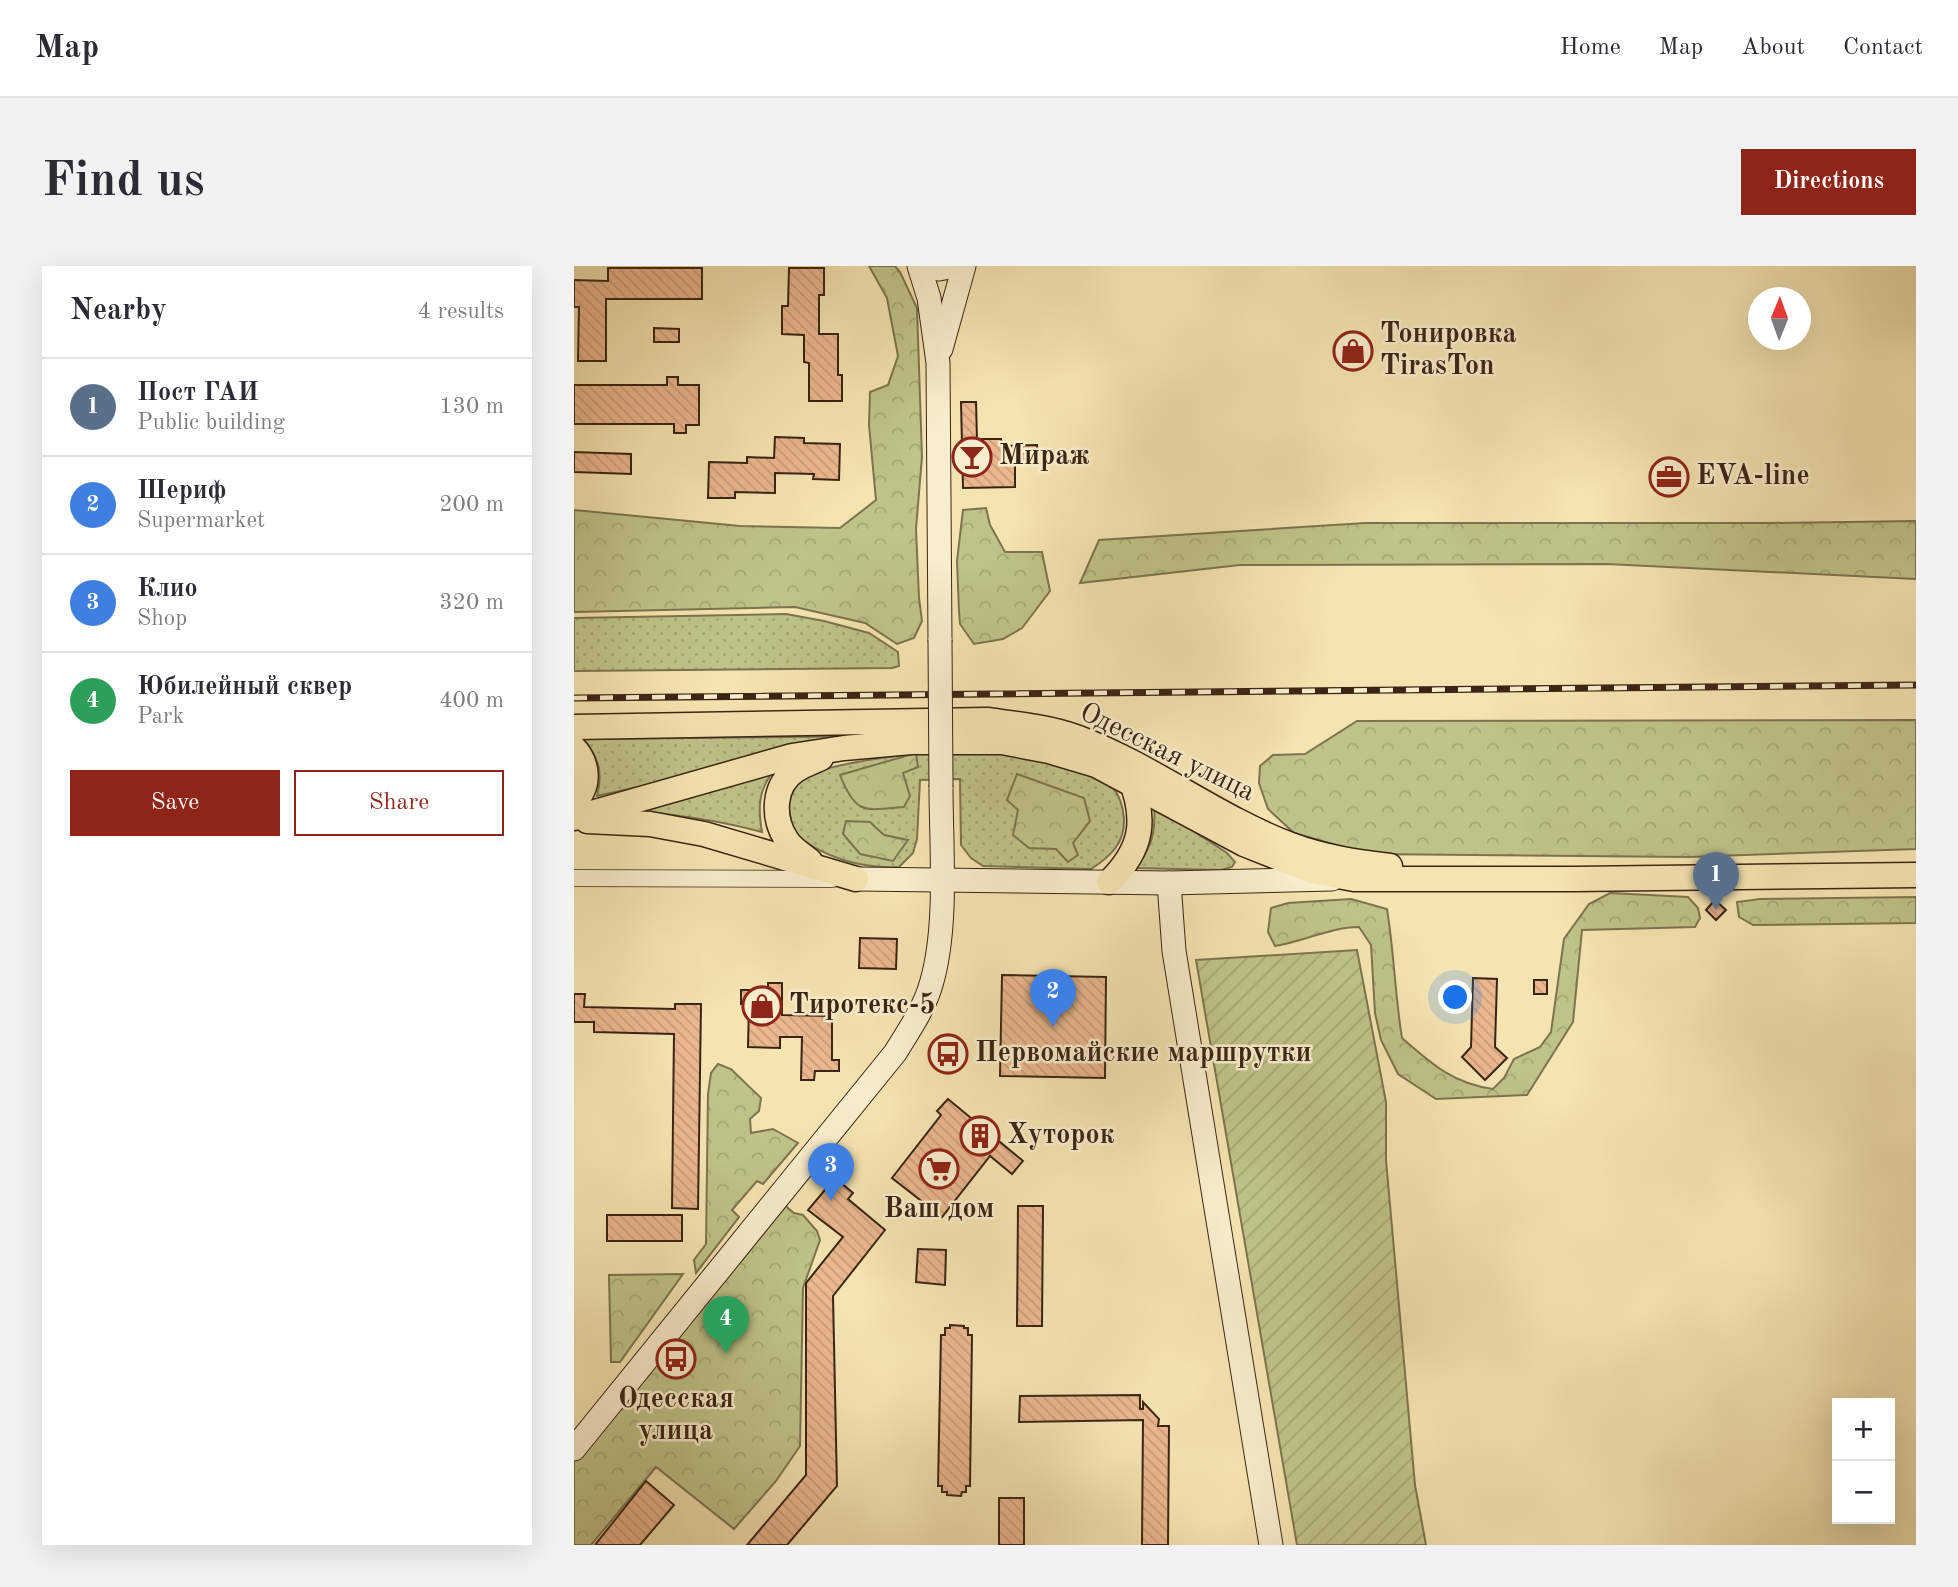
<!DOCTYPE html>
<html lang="en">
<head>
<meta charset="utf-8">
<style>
	:root { --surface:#fff; --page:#f2f2f3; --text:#2b2b33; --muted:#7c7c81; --line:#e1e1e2; --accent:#8f2418 }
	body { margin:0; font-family:"Old Standard TT",serif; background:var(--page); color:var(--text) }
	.controls { position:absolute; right:21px; bottom:21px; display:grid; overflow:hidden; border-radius:0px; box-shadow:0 7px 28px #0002 }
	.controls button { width:63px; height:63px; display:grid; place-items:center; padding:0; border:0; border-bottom:2px solid var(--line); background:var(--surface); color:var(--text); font:35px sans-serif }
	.compass { position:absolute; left:1174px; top:21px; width:63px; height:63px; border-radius:50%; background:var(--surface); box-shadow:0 7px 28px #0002; rotate:1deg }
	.you { position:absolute; left:882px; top:732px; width:24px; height:24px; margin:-18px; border:5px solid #fff; border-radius:50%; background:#1a73e8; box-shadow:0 0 0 10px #1a73e833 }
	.badge { display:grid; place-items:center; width:46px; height:46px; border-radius:50%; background:var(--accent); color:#fff; font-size:23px; font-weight:700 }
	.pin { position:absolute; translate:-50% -58px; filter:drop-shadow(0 2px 4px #0008) }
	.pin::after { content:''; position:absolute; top:37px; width:24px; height:21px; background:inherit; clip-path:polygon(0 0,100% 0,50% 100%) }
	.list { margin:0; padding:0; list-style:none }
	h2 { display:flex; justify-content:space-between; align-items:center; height:91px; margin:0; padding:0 28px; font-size:30px }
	h2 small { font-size:23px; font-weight:400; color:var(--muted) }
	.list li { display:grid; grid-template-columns:46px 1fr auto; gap:21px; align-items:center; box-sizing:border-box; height:98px; padding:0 28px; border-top:2px solid var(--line) }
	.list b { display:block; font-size:26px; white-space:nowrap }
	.list p { margin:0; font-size:23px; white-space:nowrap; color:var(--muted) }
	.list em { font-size:23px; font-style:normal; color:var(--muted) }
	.actions { display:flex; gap:14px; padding:21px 28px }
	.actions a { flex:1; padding:16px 0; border:2px solid var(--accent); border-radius:0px; text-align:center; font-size:24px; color:var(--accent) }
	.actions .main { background:var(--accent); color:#fff }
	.map { position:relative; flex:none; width:1342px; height:1279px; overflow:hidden; border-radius:0px }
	header { display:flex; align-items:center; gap:42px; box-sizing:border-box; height:98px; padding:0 35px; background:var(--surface); border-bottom:2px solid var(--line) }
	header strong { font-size:33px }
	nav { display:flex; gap:38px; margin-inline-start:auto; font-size:24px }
	.intro { display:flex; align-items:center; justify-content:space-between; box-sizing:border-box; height:168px; padding:0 42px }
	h1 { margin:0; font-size:49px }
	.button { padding:18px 32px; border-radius:0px; background:var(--accent); color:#fff; font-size:24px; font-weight:700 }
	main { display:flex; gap:42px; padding:0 42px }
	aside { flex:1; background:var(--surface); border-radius:0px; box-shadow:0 7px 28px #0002 }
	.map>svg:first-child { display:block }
	.grass { fill:url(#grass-dots); stroke:#7c744e; stroke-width:2 }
	.forest { fill:url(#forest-crowns); stroke:#7c744e; stroke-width:2 }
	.garden { fill:url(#garden-furrows); stroke:#7c744e; stroke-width:2 }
	.building { fill:url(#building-back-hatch); stroke:#3a2514; stroke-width:2 }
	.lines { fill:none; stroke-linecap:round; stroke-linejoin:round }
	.street-casing { stroke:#68553b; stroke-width:18 }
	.secondary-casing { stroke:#3a2514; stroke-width:25 }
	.primary-casing { stroke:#3a2514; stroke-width:27 }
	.street { stroke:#f8edcc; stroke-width:16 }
	.secondary { stroke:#f8edcc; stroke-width:23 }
	.primary { stroke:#f4e4b1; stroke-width:24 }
	.rail-casing { stroke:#3a2514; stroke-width:7 }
	.rail { stroke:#f8edcc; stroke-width:4.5; stroke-dasharray:13; stroke-linecap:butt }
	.secondary-bridge-casing { stroke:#3a2514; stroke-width:25; stroke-linecap:butt }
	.secondary-bridge { stroke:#f8edcc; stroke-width:23 }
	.labels { text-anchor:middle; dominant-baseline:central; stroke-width:5; stroke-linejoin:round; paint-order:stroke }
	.poi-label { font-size:28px; font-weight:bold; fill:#3a2514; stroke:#f8edcc; text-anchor:start }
	.street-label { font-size:28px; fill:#3a2514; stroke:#f8edcc }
</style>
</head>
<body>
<header>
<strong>Map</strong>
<nav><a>Home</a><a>Map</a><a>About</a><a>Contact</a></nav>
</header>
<div class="intro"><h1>Find us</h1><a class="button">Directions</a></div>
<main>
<aside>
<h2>Nearby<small>4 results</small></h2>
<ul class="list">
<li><span class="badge" style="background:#5c6f8a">1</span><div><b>Пост ГАИ</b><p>Public building</p></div><em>130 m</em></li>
<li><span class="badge" style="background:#3f7fe0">2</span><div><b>Шериф</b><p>Supermarket</p></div><em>200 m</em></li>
<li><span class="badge" style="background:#3f7fe0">3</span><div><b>Клио</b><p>Shop</p></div><em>320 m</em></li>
<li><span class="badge" style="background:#2e9e5b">4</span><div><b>Юбилейный сквер</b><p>Park</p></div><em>400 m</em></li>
</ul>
<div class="actions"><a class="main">Save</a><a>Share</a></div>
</aside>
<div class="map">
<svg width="1342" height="1279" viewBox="0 0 1342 1279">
	<defs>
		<pattern id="grass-dots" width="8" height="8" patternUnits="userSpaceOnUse" patternTransform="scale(1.75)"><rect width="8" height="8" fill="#bfc389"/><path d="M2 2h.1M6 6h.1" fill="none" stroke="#a5a775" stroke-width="1.8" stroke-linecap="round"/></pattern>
		<pattern id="forest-crowns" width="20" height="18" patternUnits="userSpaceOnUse" patternTransform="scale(1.75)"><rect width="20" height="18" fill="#bfc389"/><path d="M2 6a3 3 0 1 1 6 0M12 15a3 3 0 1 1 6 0" fill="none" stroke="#a5a775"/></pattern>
		<pattern id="garden-furrows" width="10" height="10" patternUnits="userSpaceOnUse" patternTransform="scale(1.75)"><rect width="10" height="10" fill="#bfc389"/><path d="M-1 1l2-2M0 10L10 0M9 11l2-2" fill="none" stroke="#a5a775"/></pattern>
		<pattern id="building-back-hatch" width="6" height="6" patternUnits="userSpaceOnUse" patternTransform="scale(1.75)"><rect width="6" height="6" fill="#eab78e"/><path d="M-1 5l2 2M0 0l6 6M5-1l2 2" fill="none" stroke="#c99d7a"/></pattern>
	</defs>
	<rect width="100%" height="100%" fill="#f4e4b1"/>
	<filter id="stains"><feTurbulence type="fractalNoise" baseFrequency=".00286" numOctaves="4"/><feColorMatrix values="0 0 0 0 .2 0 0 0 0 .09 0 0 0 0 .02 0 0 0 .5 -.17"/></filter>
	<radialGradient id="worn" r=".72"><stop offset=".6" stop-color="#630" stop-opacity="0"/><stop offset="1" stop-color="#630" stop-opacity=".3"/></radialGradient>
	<g class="grass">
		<path d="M212 348 250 355 295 367 324 386 325 400 318 402 0 405V352Z"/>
		<path d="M304 470 186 486 100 513 23 530C29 507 25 492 10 473Z"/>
		<path d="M342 487C401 487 462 482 516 509 523 513 534 517 539 522 547 531 549 542 550 553 551 577 536 591 517 603L409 600 397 592 387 579 386 513 346 514 343 573 339 587 325 601C286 603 249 591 219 567L213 531C216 526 219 521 223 517 243 498 313 492 342 487Z"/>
		<path d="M198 507C184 526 184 543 188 566 146 555 105 548 62 546Z"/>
		<path d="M580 539 653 587 661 596 658 601 647 604 561 602C578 582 582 565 580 539Z"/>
	</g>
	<g class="forest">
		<path d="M295 0H321L326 6 343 42 348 191 342 263 345 332 348 355 340 372 323 378 291 357 221 341 0 346V244L166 260 266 262 302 234 295 159 296 126 314 119 324 90 313 32Z"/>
		<path d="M412 242 416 259 431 286H468L476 325 448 362 429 373 400 378 386 358 385 345 383 295 389 244Z"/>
		<path d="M1342 255V313L1033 298 666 299 506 317 525 274 791 257H1195Z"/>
		<path d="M1342 454V583L1115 591 793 588 720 567 694 543 685 517 686 500 699 489 731 488 783 455Z"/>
		<path d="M342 487 344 501 329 507 336 530 330 541C291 544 282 550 266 509Z"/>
		<path d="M443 508 510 532 516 555 499 577 504 589 494 596 482 583 455 582 439 569 444 544 433 534Z"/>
		<path d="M272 555 296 556 310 569 334 574 319 595 286 588 269 568Z"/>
		<path d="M1036 627 1114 631 1124 642 1126 652 1121 661 1008 664 999 756 953 829 862 833 824 808 807 774 801 747 797 679 785 661C756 661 729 676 701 680L694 666 697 642 714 637 777 633 813 643C820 686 821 729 828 772 858 798 878 817 919 823L930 812 940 793 966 781 977 766 990 673 1015 638Z"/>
		<path d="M1342 631V657L1179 659 1165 651 1163 636 1186 633Z"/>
		<path d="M144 798 157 803 187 832 185 845 176 853 177 867 199 863 224 877 189 918 183 915 158 944 165 951 122 1007 120 994 132 978 134 828 137 807Z"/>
		<path d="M203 933 220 947 229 949 243 965 246 974 229 1022 226 1180 202 1215 160 1263 82 1201 17 1279H0V1183Z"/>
		<path d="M109 1008 46 1096H37L35 1009Z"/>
	</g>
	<path class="garden" d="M783 684 812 836V894L841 1219 852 1279H723L622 694Z"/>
	<g class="building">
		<path d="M34 2H128V33H32V95H4L5 41H0V14L34 15Z"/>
		<path d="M215 2H250V29H245V68H264V109H268V135H235V97L230 96V69L208 68V40H214Z"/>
		<path d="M80 62 105 63V76H80Z"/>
		<path d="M93 111H104V119H125V159H112V167H100V158H0V119H93Z"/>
		<path d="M387 136H402L403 173H427L428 180 463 179 464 198 441 199V221L389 222Z"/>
		<path d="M201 171 230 172V177L266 178 265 214 239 213 240 208 201 207V227L161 226V232H134L135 196 173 197V191L200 192Z"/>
		<path d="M0 186 57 188V208L0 206Z"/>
		<path d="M1141 634 1152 644 1142 654 1132 644Z"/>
		<path d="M286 672 323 673 322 703 285 702Z"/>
		<path d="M428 709 532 711 531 812 426 810Z"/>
		<path d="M899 712 923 713 921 781 933 792 911 814 888 791 897 781Z"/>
		<rect x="960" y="714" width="13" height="14"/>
		<path d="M194 717H208V749L258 750V794H265V805H241L240 814H227L228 771H206V782L174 781 175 738H167V724H194Z"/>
		<path d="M0 728H11L10 741 101 743V738H127L124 943 98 942 100 768 20 766V756H0Z"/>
		<path d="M374 833 449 895 438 908 416 890 368 951 318 912 367 849 363 845Z"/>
		<path d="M261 912 279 927 274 933 311 964 259 1030 263 1220 213 1279H173L232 1209V1017L269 971 234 944Z"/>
		<path d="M444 940H469L468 1060H443Z"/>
		<rect x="33" y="949" width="75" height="26"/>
		<path d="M344 983 372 984 371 1019 342 1016Z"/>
		<path d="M376 1059 390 1060V1062H394V1069H398L396 1220H392V1226H388L387 1230 373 1229V1226H368V1220H364L367 1069H371V1062H376Z"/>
		<path d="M566 1129V1143H569V1136L585 1153 584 1160H595L594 1279H568L569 1154 445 1156 446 1130Z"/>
		<path d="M72 1215 100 1239 66 1279H21Z"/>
		<rect x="425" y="1232" width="25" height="47"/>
	</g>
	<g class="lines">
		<g class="street-casing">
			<path id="street" d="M0 612 258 613"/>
		</g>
		<g class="secondary-casing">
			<g id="secondary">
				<path d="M345 0 355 32 364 97 366 374"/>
				<path d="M352 0 365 3 381 0"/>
				<path d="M367 83 390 0"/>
				<path d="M282 613 595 617 758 613"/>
				<path d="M595 617 600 685 697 1279"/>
				<path d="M0 1183 321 787C335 764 351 742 358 715 374 658 367 581 367 521"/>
			</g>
		</g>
		<g class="primary-casing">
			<g id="primary">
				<path d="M0 461 413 454C443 458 474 461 502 471 578 499 642 551 717 579 749 591 782 596 816 600"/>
				<path d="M0 482C14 497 17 520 0 536"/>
				<path d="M0 552 218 490 270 482 337 476H428L475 485 522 499 670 578 738 605 780 613H1001L1342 609"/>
				<path d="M13 555 76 558 130 568 282 613"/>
				<path d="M236 595C229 589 217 582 212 573 198 551 199 519 222 504 230 499 239 496 247 492"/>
				<path d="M535 616C569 583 573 553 555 509"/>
			</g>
		</g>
		<use href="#street" class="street"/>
		<use href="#secondary" class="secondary"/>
		<use href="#primary" class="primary"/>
		<g class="rail-casing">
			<path id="rail" d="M0 432 1342 419"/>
		</g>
		<use href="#rail" class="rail"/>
		<g class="secondary-bridge-casing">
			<path id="secondary-bridge" d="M366 374 367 521"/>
		</g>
		<use href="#secondary-bridge" class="secondary-bridge"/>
	</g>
	<defs>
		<g id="shop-ring" transform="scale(2.0125)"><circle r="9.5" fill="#f8edcc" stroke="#8f2418" stroke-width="1.5"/><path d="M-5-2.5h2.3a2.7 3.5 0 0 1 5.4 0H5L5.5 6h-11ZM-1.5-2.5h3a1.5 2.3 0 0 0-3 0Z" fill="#8f2418"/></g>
		<g id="bar-ring" transform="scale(2.0125)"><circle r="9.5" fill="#f8edcc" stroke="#8f2418" stroke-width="1.5"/><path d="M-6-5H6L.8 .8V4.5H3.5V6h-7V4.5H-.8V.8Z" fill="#8f2418"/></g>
		<g id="office-ring" transform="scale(2.0125)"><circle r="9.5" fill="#f8edcc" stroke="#8f2418" stroke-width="1.5"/><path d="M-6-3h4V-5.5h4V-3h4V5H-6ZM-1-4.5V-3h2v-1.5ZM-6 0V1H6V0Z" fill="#8f2418"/></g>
		<g id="bus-ring" transform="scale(2.0125)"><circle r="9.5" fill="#f8edcc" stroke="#8f2418" stroke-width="1.5"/><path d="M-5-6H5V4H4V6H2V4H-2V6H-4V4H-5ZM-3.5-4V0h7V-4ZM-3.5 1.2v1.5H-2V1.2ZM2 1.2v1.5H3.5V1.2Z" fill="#8f2418"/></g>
		<g id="building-ring" transform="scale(2.0125)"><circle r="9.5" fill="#f8edcc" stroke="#8f2418" stroke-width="1.5"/><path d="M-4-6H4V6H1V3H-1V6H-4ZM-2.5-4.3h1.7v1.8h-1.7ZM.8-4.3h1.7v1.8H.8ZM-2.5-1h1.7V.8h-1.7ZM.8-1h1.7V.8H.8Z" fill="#8f2418"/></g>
		<g id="supermarket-ring" transform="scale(2.0125)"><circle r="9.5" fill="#f8edcc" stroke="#8f2418" stroke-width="1.5"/><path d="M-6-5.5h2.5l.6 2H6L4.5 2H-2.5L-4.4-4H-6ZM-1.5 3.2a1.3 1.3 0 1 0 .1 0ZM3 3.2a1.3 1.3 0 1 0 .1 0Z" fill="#8f2418"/></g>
	</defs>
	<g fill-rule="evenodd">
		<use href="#shop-ring" x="779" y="85"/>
		<use href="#bar-ring" x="398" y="191"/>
		<use href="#office-ring" x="1095" y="211"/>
		<use href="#shop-ring" x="188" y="740"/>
		<use href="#bus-ring" x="374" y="788"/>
		<use href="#building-ring" x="406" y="870"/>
		<use href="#supermarket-ring" x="365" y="903"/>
		<use href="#bus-ring" x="102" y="1093"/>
	</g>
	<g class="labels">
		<g class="poi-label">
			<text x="806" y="69">Тонировка<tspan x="806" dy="32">TirasTon</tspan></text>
			<text x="425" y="191">Мираж</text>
			<text x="1122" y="211">EVA-line</text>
			<text x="215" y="740">Тиротекс-5</text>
			<text x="401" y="788">Первомайские маршрутки</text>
			<text x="433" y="870">Хуторок</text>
			<text x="365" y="944" text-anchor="middle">Ваш дом</text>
			<text x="102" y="1134" text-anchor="middle">Одесская<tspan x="102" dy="32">улица</tspan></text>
		</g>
		<g class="street-label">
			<text transform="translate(593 487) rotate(26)">Одесская улица</text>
		</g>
	</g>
	<rect width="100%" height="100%" filter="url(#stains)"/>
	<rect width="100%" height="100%" fill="url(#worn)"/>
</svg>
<div class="controls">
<button>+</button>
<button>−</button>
</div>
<svg class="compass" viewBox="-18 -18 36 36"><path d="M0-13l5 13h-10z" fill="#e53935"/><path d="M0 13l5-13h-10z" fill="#7c7c81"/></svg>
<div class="you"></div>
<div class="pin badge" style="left:1142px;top:644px;background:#5c6f8a">1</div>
<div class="pin badge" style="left:479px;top:761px;background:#3f7fe0">2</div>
<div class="pin badge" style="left:257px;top:935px;background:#3f7fe0">3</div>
<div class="pin badge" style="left:152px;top:1088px;background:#2e9e5b">4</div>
</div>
</main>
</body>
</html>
